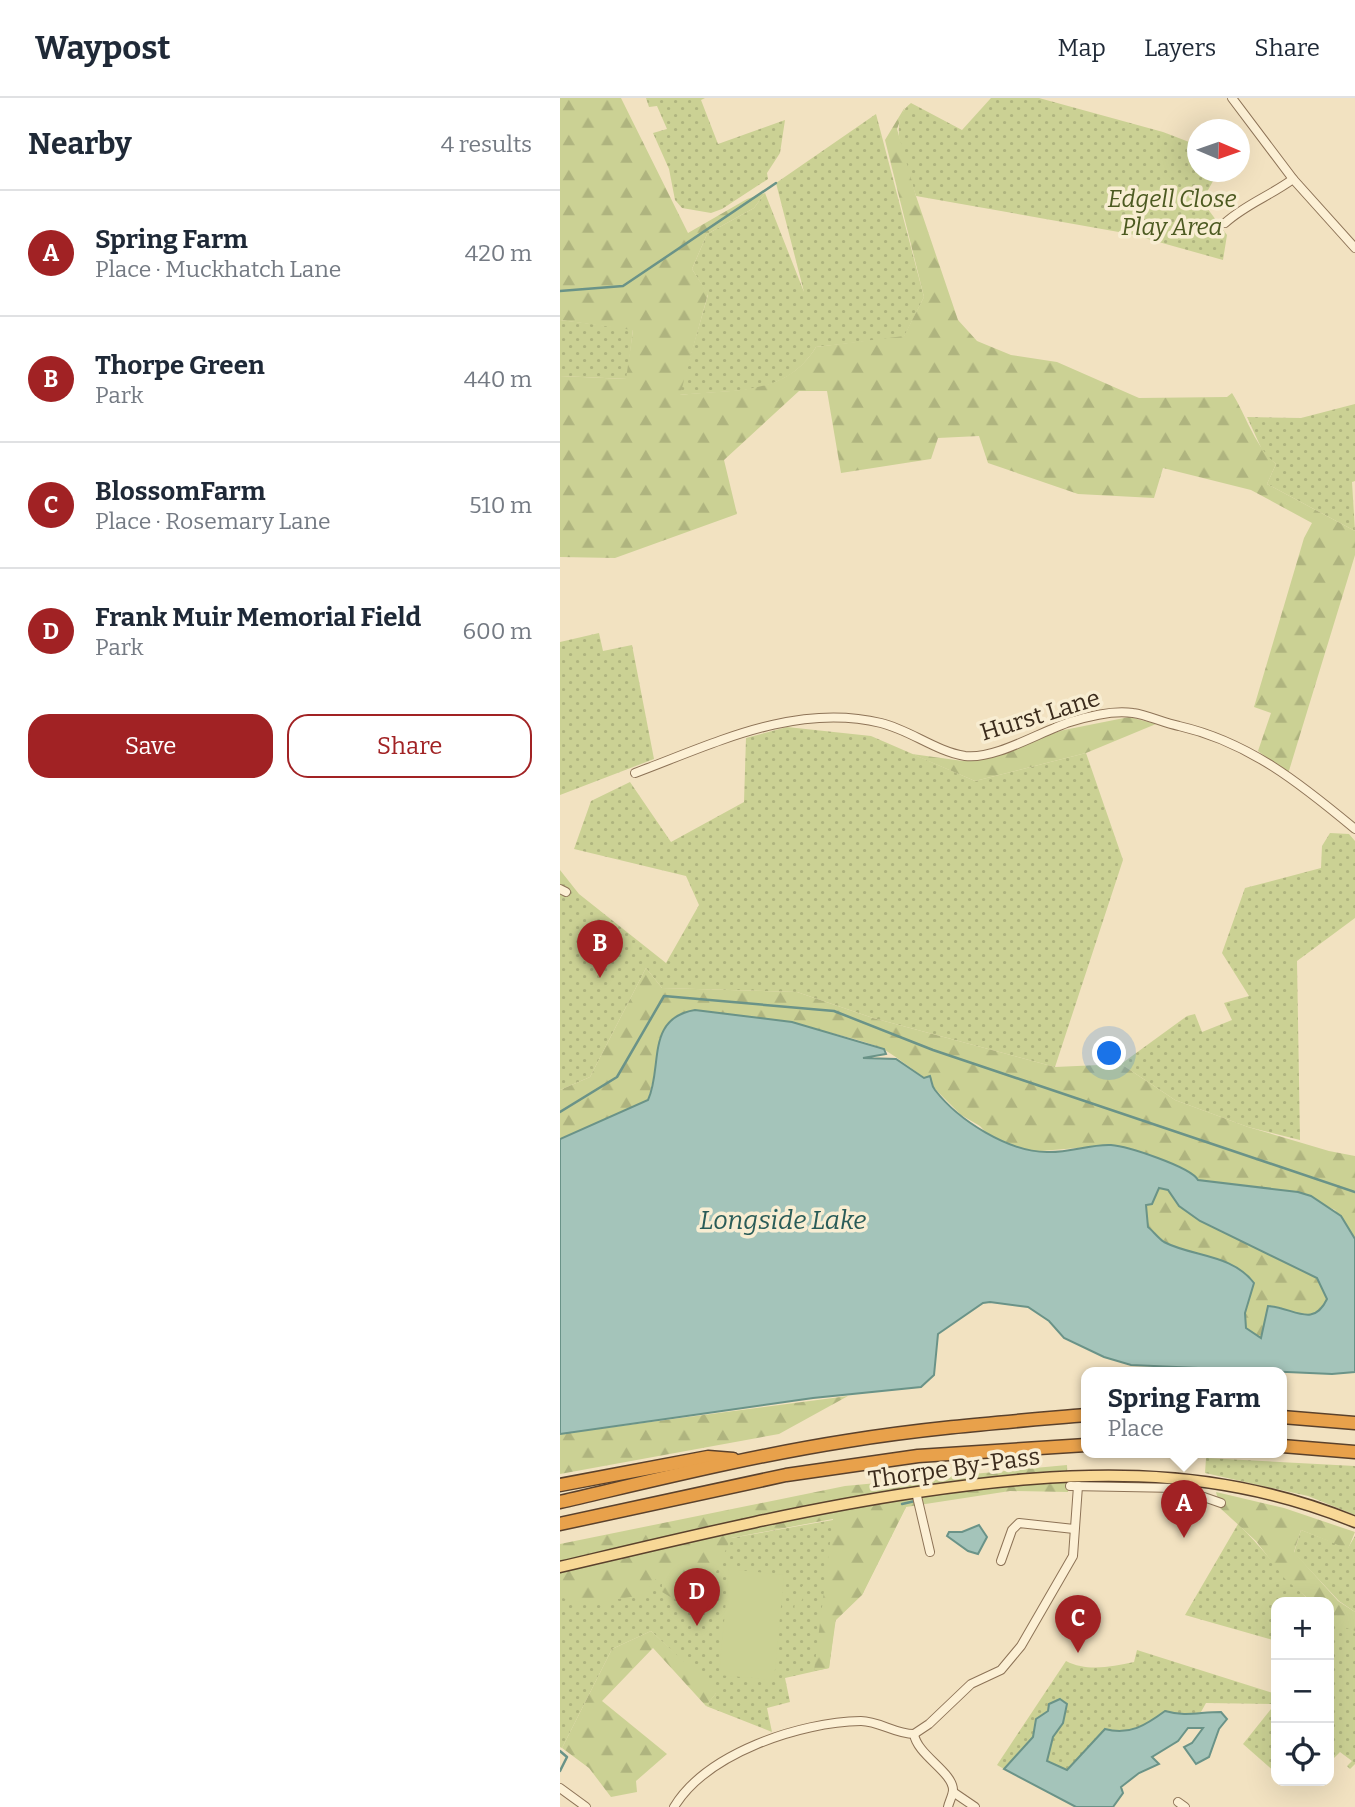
<!DOCTYPE html>
<html lang="en">
<head>
<meta charset="utf-8">
<style>
	:root { --surface:#fff; --page:#f6f6f7; --text:#1f2937; --muted:#747a83; --line:#e0e1e3; --accent:#a12224 }
	body { margin:0; font-family:Bitter,serif; background:var(--page); color:var(--text) }
	.controls { position:absolute; right:21px; bottom:21px; display:grid; overflow:hidden; border-radius:14px; box-shadow:0 7px 28px #0002 }
	.controls button { width:63px; height:63px; display:grid; place-items:center; padding:0; border:0; border-bottom:2px solid var(--line); background:var(--surface); color:var(--text); font:35px sans-serif }
	.compass { position:absolute; left:627px; top:21px; width:63px; height:63px; border-radius:50%; background:var(--surface); box-shadow:0 7px 28px #0002; rotate:92deg }
	.you { position:absolute; left:550px; top:956px; width:24px; height:24px; margin:-18px; border:5px solid #fff; border-radius:50%; background:#1a73e8; box-shadow:0 0 0 10px #1a73e833 }
	.badge { display:grid; place-items:center; width:46px; height:46px; border-radius:50%; background:var(--accent); color:#fff; font-size:23px; font-weight:700 }
	.pin { position:absolute; translate:-50% -58px; filter:drop-shadow(0 2px 4px #0008) }
	.pin::after { content:''; position:absolute; top:37px; width:24px; height:21px; background:inherit; clip-path:polygon(0 0,100% 0,50% 100%) }
	.popup { position:absolute; left:521px; top:1269px; width:206px; height:91px; box-sizing:border-box; display:grid; place-content:center; border-radius:14px; background:var(--surface); filter:drop-shadow(0 2px 5px #0005); font-size:23px; white-space:nowrap; color:var(--muted) }
	.popup b { font-size:26px; color:var(--text) }
	.popup::after { content:''; position:absolute; left:50%; top:100%; margin-left:-14px; border:14px solid transparent; border-top-color:var(--surface) }
	.list { margin:0; padding:0; list-style:none }
	h2 { display:flex; justify-content:space-between; align-items:center; height:91px; margin:0; padding:0 28px; font-size:30px }
	h2 small { font-size:23px; font-weight:400; color:var(--muted) }
	.list li { display:grid; grid-template-columns:46px 1fr auto; gap:21px; align-items:center; box-sizing:border-box; height:126px; padding:0 28px; border-top:2px solid var(--line) }
	.list b { display:block; font-size:26px; white-space:nowrap }
	.list p { margin:0; font-size:23px; white-space:nowrap; color:var(--muted) }
	.list em { font-size:23px; font-style:normal; color:var(--muted) }
	.actions { display:flex; gap:14px; padding:21px 28px }
	.actions a { flex:1; padding:16px 0; border:2px solid var(--accent); border-radius:21px; text-align:center; font-size:24px; color:var(--accent) }
	.actions .main { background:var(--accent); color:#fff }
	.icon { flex:none; width:38px; height:38px; fill:none; stroke:currentColor; stroke-width:2; stroke-linecap:round; stroke-linejoin:round }
	.map { position:relative; flex:none; width:795px; height:1709px; overflow:hidden }
	header { display:flex; align-items:center; gap:42px; box-sizing:border-box; height:98px; padding:0 35px; background:var(--surface); border-bottom:2px solid var(--line) }
	header strong { font-size:33px }
	nav { display:flex; gap:38px; margin-inline-start:auto; font-size:24px }
	main { display:flex }
	aside { flex:1; background:var(--surface) }
	.map>svg:first-child { display:block }
	.green { fill:url(#green-dots) }
	.forest { fill:url(#forest-firs) }
	.pitch { fill:#cbd194 }
	.water { fill:#a4c4ba; stroke:#6a9388; stroke-width:2; fill-rule:evenodd }
	.lines { fill:none; stroke-linecap:round; stroke-linejoin:round }
	.stream { stroke:#6a9388; stroke-width:2.5 }
	.minor-casing { stroke:#8d7357; stroke-width:10 }
	.major-casing { stroke:#5a412c; stroke-width:13 }
	.highway-casing { stroke:#5a412c; stroke-width:15 }
	.minor { stroke:#fcf0d5; stroke-width:8 }
	.major { stroke:#f8d896; stroke-width:10 }
	.highway { stroke:#e8a14b; stroke-width:12 }
	.labels { text-anchor:middle; dominant-baseline:central; stroke-width:7; stroke-linejoin:round; paint-order:stroke }
	.park-label { font-size:24px; font-style:italic; fill:#4c5a21; stroke:#f8edd2 }
	.street-label { font-size:24px; fill:#3b2b1c; stroke:#f8edd2 }
	.water-label { font-size:26px; font-style:italic; fill:#2a5c58; stroke:#f8edd2 }
</style>
</head>
<body>
<header>
<strong>Waypost</strong>
<nav><a>Map</a><a>Layers</a><a>Share</a></nav>
</header>
<main>
<aside>
<h2>Nearby<small>4 results</small></h2>
<ul class="list">
<li><span class="badge">A</span><div><b>Spring Farm</b><p>Place · Muckhatch Lane</p></div><em>420 m</em></li>
<li><span class="badge">B</span><div><b>Thorpe Green</b><p>Park</p></div><em>440 m</em></li>
<li><span class="badge">C</span><div><b>BlossomFarm</b><p>Place · Rosemary Lane</p></div><em>510 m</em></li>
<li><span class="badge">D</span><div><b>Frank Muir Memorial Field</b><p>Park</p></div><em>600 m</em></li>
</ul>
<div class="actions"><a class="main">Save</a><a>Share</a></div>
</aside>
<div class="map">
<svg width="795" height="1709" viewBox="0 0 795 1709">
	<defs>
		<pattern id="green-dots" width="8" height="8" patternUnits="userSpaceOnUse" patternTransform="scale(1.75)"><rect width="8" height="8" fill="#cbd194"/><path d="M2 2h.1M6 6h.1" fill="none" stroke="#afb47f" stroke-width="1.8" stroke-linecap="round"/></pattern>
		<pattern id="forest-firs" width="22" height="20" patternUnits="userSpaceOnUse" patternTransform="scale(1.75)"><rect width="22" height="20" fill="#cbd194"/><path d="M5 1l3.5 6h-7zM16 11l3.5 6h-7z" fill="#afb47f"/></pattern>
	</defs>
	<rect width="100%" height="100%" fill="#f2e2c1"/>
	<g class="green">
		<path d="M86 0H145L141 2 158 46 225 22 220 55 207 75 208 81 162 111 151 115 122 110 115 102 109 71 93 35 107 31 97 8 89 9Z"/>
		<path d="M431 0H479L603 34 637 47 638 74H658L642 103 667 137 663 162 570 136 356 98C349 72 324 25 351 5L402 32Z"/>
		<path d="M316 16 364 199 344 239 256 249C225 300 173 291 119 297L148 197 132 171 147 136 194 110 205 95 244 194 216 85Z"/>
		<path d="M0 222 73 231 67 281 0 278Z"/>
		<path d="M795 306V383L792 384 795 433 707 386 716 366 704 356 687 319 741 320Z"/>
		<path d="M39 535 43 553 72 547 94 661 0 697V544Z"/>
		<path d="M227 629 311 638 415 683 526 655 563 762 495 969 313 920 237 894 102 890 86 870 30 979 0 992V772L19 796 106 865 139 807 126 778 14 751 31 703 70 684 111 744 184 704 186 640Z"/>
		<path d="M770 735 789 736 795 743V820L737 863 740 1042 688 1029 615 1002 561 966 627 918 635 916 642 934 672 922 664 905 689 898 662 855 685 790 761 770 762 748Z"/>
		<path d="M646 1360 795 1368V1417L748 1398 645 1375Z"/>
		<path d="M346 1409 302 1497 278 1506 269 1570 225 1580 230 1604 207 1610 212 1634 146 1608 156 1595 91 1533 52 1551 2 1650 0 1649V1482L171 1440Z"/>
		<path d="M678 1426C704 1451 724 1480 751 1504H716V1543L625 1517Z"/>
		<path d="M741 1432 788 1450 795 1438V1514L779 1503 734 1455Z"/>
		<path d="M769 1520 795 1533V1666L790 1671 787 1668 792 1663 780 1654 769 1665Z"/>
		<path d="M577 1552 716 1596V1675L683 1646 715 1606 646 1605 641 1614 625 1619 605 1613C586 1627 569 1638 545 1631L507 1672 487 1664 493 1639 503 1624 507 1606 488 1613 476 1621 473 1639 444 1671 437 1667 506 1563C527 1574 551 1569 574 1564Z"/>
	</g>
	<g class="forest">
		<path d="M0 0H61L128 135 187 101 205 95 194 110 147 136 132 171 148 196 120 297C173 291 225 299 256 249L344 238 364 199 325 42 345 9 337 31 356 98 398 222 417 243 451 257 497 264 579 300 667 299 672 295C687 319 694 347 716 366L707 386 795 433V457L728 676 698 653 711 615 694 609 744 440 752 425 691 392 603 370 594 400 518 396 428 365 419 338 378 340 371 361 281 375 267 293H239L164 362 177 416 55 460 0 459V278L66 281 73 232 0 222Z"/>
		<path d="M569 619 596 626 526 655 415 683 352 656 403 663 504 632Z"/>
		<path d="M86 870 102 890 237 894 313 920 495 969 561 966 615 1002 688 1029 769 1053 795 1058V1141L775 1112 738 1094 638 1082 555 1047 468 1054 432 1041 420 1028 401 1017 372 988V981L365 980C352 971 338 960 325 952 297 936 147 907 118 917 114 919 109 924 106 928L88 1002 0 1041V992L30 979Z"/>
		<path d="M599 1090 608 1092 619 1108 640 1123 757 1180 767 1201C752 1231 734 1209 709 1208L701 1240 686 1230 685 1215 694 1185 603 1143 587 1129 586 1107 592 1106Z"/>
		<path d="M288 1298 219 1336 0 1376V1336Z"/>
		<path d="M507 1367 508 1394 450 1393 346 1409 302 1497 275 1523 269 1570 254 1573 273 1421 171 1440 138 1515 102 1494V1485L96 1481 82 1497 24 1507 0 1499V1446L285 1388Z"/>
		<path d="M656 1394 724 1410 795 1434 788 1451 741 1432 734 1454 778 1503 795 1514V1533L778 1527 769 1519V1504H752L725 1481 696 1443 660 1410Z"/>
		<path d="M91 1533 157 1594 146 1608 93 1550 42 1603 107 1656 76 1683 77 1694 51 1699 29 1670 2 1650 52 1551Z"/>
	</g>
	<g class="pitch">
		<path d="M169 1471 224 1477 214 1582 159 1577Z"/>
		<path d="M248 1483 250 1487 235 1515C232 1507 240 1487 248 1483Z"/>
	</g>
	<g class="water">
		<path d="M135 912 232 924 324 951 326 956 303 960 336 961 364 980 370 978C372 983 371 987 375 992 399 1023 449 1054 487 1054 509 1055 530 1046 551 1047 567 1048 631 1069 638 1082L738 1094 751 1098 781 1118 795 1141V1274L772 1276 571 1267 544 1259 504 1240 489 1223 468 1209 430 1204 423 1205 378 1236 374 1277 361 1289 253 1300 0 1336V1041L88 1002C103 970 85 920 135 912ZM599 1090 608 1092 619 1108 640 1123 757 1180 767 1201C753 1231 733 1209 708 1208L701 1240 686 1230 685 1215 694 1185C672 1156 633 1159 604 1144 598 1140 593 1133 588 1129L586 1107 592 1106Z"/>
		<path d="M419 1427 427 1439 418 1456 408 1453 387 1438 389 1434H402Z"/>
		<path d="M500 1601 507 1606 503 1625 493 1639 487 1663 507 1672 545 1631C569 1638 586 1627 605 1613 626 1619 639 1614 661 1614L667 1621 659 1631 649 1659 636 1666 624 1649 632 1645 643 1630H628L618 1643 592 1659 599 1666 579 1675 561 1689 563 1695 553 1709H516L444 1671 473 1639 476 1621 488 1613 489 1606Z"/>
	</g>
	<g class="lines">
		<g class="stream">
			<path d="M0 193 63 188 216 85"/>
			<path d="M0 1014 57 979 104 898 274 913 373 952 795 1094"/>
			<path d="M342 1406 355 1403"/>
			<path d="M0 1653 7 1659 0 1673"/>
		</g>
		<g class="minor-casing">
			<g id="minor">
				<path d="M672 0 733 81 795 150"/>
				<path d="M665 125C686 106 710 98 733 81"/>
				<path d="M75 675C153 646 236 604 321 625 350 632 375 653 405 658 435 662 481 633 510 624 529 618 554 612 573 615 588 617 603 625 619 628 689 644 741 686 795 731"/>
				<path d="M0 791 6 794"/>
				<path d="M510 1388 618 1390 661 1405"/>
				<path d="M356 1394 370 1454"/>
				<path d="M441 1463 452 1432 459 1425 514 1431"/>
				<path d="M354 1636C357 1657 393 1674 393 1692 393 1697 389 1704 388 1709"/>
				<path d="M0 1690 26 1709"/>
				<path d="M393 1694 415 1709"/>
				<path d="M618 1704 625 1709"/>
				<path d="M114 1709C147 1655 240 1624 301 1623 319 1623 335 1636 354 1636L369 1626 411 1586 441 1572 461 1548 513 1458 518 1388"/>
			</g>
		</g>
		<g class="major-casing">
			<path id="major" d="M0 1469C119 1441 237 1412 358 1394 510 1372 649 1364 795 1424"/>
		</g>
		<g class="highway-casing">
			<g id="highway">
				<path d="M722 1319 795 1325"/>
				<path d="M722 1348 795 1354"/>
				<path d="M0 1387 148 1359 173 1361"/>
				<path d="M0 1404C95 1382 191 1358 287 1343 366 1330 446 1324 526 1317"/>
				<path d="M0 1426 226 1377 358 1358 526 1347"/>
			</g>
		</g>
		<use href="#minor" class="minor"/>
		<use href="#major" class="major"/>
		<use href="#highway" class="highway"/>
	</g>
	<g class="labels">
		<g class="park-label">
			<text x="612" y="101">Edgell Close<tspan x="612" dy="28">Play Area</tspan></text>
		</g>
		<g class="street-label">
			<text transform="translate(480 617) rotate(-17)">Hurst Lane</text>
			<text transform="translate(394 1370) rotate(-8)">Thorpe By-Pass</text>
		</g>
		<g class="water-label">
			<text x="223" y="1122">Longside Lake</text>
		</g>
	</g>
</svg>
<div class="controls">
<button>+</button>
<button>−</button>
<button><svg class="icon" aria-label="locate" viewBox="0 0 24 24"><circle cx="12" cy="12" r="6"/><path d="M12 2v4M12 18v4M2 12h4M18 12h4"/></svg></button>
</div>
<svg class="compass" viewBox="-18 -18 36 36"><path d="M0-13l5 13h-10z" fill="#e53935"/><path d="M0 13l5-13h-10z" fill="#747a83"/></svg>
<div class="you"></div>
<div class="pin badge" style="left:624px;top:1440px">A</div>
<div class="popup"><b>Spring Farm</b>Place</div>
<div class="pin badge" style="left:40px;top:880px">B</div>
<div class="pin badge" style="left:518px;top:1555px">C</div>
<div class="pin badge" style="left:137px;top:1528px">D</div>
</div>
</main>
</body>
</html>
